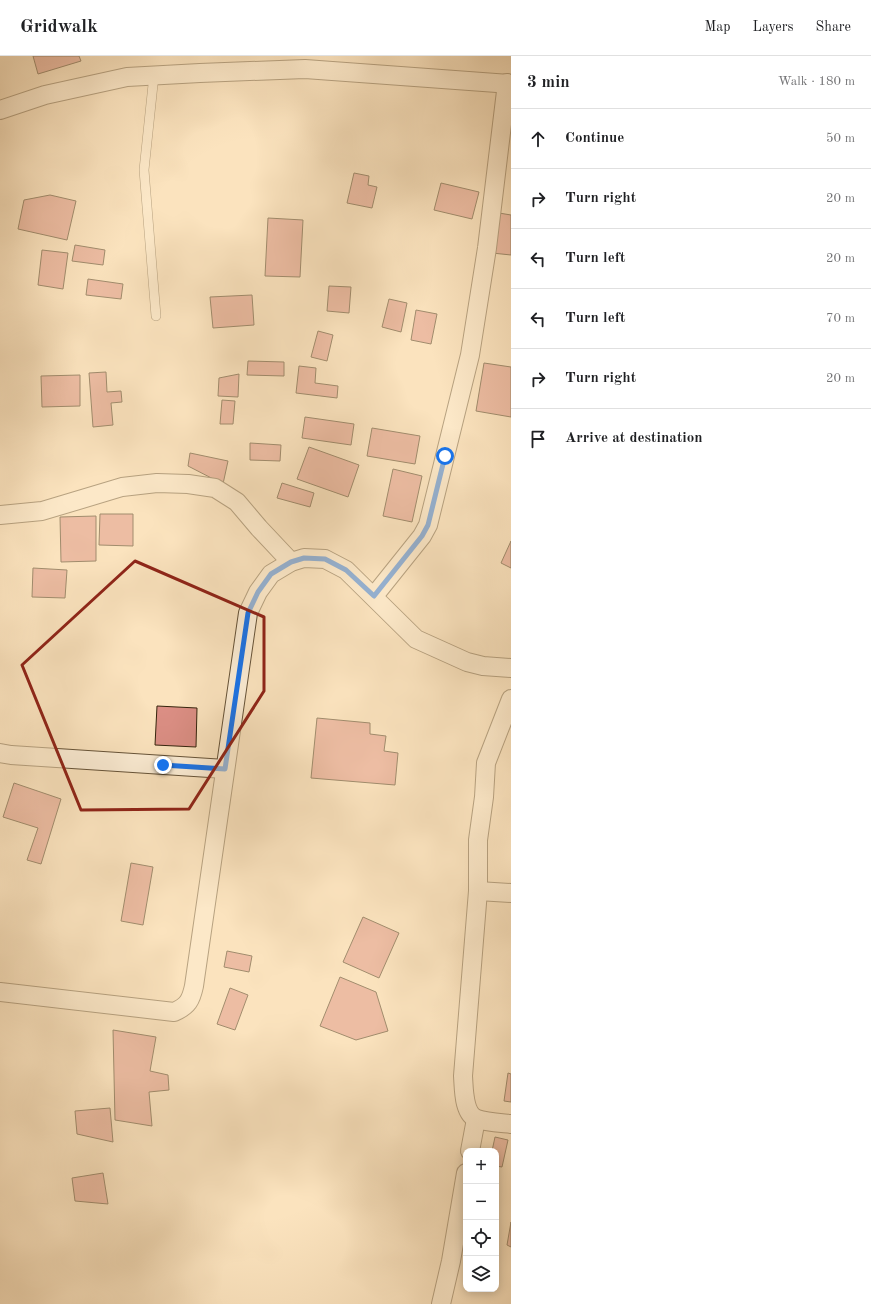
<!DOCTYPE html>
<html lang="en">
<head>
<meta charset="utf-8">
<style>
	:root { --surface:#fff; --page:#f6f6f6; --text:#202124; --muted:#757577; --line:#e0e0e0 }
	body { margin:0; font-family:"Old Standard TT",serif; background:var(--page); color:var(--text) }
	.controls { position:absolute; right:12px; bottom:12px; display:grid; overflow:hidden; border-radius:8px; box-shadow:0 2px 10px #0003 }
	.controls button { width:36px; height:36px; display:grid; place-items:center; padding:0; border:0; border-bottom:1px solid var(--line); background:var(--surface); color:var(--text); font:20px sans-serif }
	.stop { position:absolute; width:12px; height:12px; margin:-9px; border:3px solid #1a73e8; border-radius:50%; background:#fff }
	.stop.end { background:#1a73e8; border-color:#fff; box-shadow:0 1px 4px #0008 }
	.list { margin:0; padding:0; list-style:none }
	h2 { display:flex; justify-content:space-between; align-items:center; height:52px; margin:0; padding:0 16px; font-size:17px }
	h2 small { font-size:13px; font-weight:400; color:var(--muted) }
	.list li { display:grid; grid-template-columns:26px 1fr auto; gap:12px; align-items:center; box-sizing:border-box; height:60px; padding:0 16px; border-top:1px solid var(--line) }
	.list b { display:block; font-size:15px; white-space:nowrap }
	.list em { font-size:13px; font-style:normal; color:var(--muted) }
	.icon { flex:none; width:22px; height:22px; fill:none; stroke:currentColor; stroke-width:2; stroke-linecap:round; stroke-linejoin:round }
	.map { position:relative; flex:none; width:511px; height:1248px; overflow:hidden }
	header { display:flex; align-items:center; gap:24px; box-sizing:border-box; height:56px; padding:0 20px; background:var(--surface); border-bottom:1px solid var(--line) }
	header strong { font-size:19px }
	nav { display:flex; gap:22px; margin-inline-start:auto; font-size:14px }
	main { display:flex }
	aside { flex:1; background:var(--surface) }
	.map>svg:first-child { display:block }
	.building { fill:#db8e84; stroke:#34230c }
	.lines { fill:none; stroke-linecap:round; stroke-linejoin:round }
	.lane-casing { stroke:#665338; stroke-width:10 }
	.street-casing { stroke:#665338; stroke-width:20 }
	.lane { stroke:#fcedd5; stroke-width:9 }
	.street { stroke:#fcedd5; stroke-width:18 }
	.route { stroke:#1a73e8; stroke-width:5 }
	.marked { fill:none; stroke:#8f2418; stroke-width:3; stroke-linejoin:round }
</style>
</head>
<body>
<header>
<strong>Gridwalk</strong>
<nav><a>Map</a><a>Layers</a><a>Share</a></nav>
</header>
<main>
<div class="map">
<svg width="511" height="1248" viewBox="0 0 511 1248">
	<rect width="100%" height="100%" fill="#fbe3be"/>
	<filter id="stains"><feTurbulence type="fractalNoise" baseFrequency=".005" numOctaves="4"/><feColorMatrix values="0 0 0 0 .2 0 0 0 0 .09 0 0 0 0 .02 0 0 0 .5 -.17"/></filter>
	<radialGradient id="worn" r=".72"><stop offset=".6" stop-color="#630" stop-opacity="0"/><stop offset="1" stop-color="#630" stop-opacity=".3"/></radialGradient>
	<g class="building">
		<path d="M33 0H79L81 5 38 18Z"/>
		<path d="M354 117 369 120 368 129 377 131 372 152 347 147Z"/>
		<path d="M441 127 479 136 472 163 434 154Z"/>
		<path d="M50 139 76 145 67 184 18 173 24 144Z"/>
		<path d="M499 157 511 159V199L492 197Z"/>
		<path d="M268 162 303 164 300 221 265 220Z"/>
		<path d="M75 189 105 194 103 209 72 205Z"/>
		<path d="M42 194 68 197 63 233 38 229Z"/>
		<path d="M88 223 123 228 121 243 86 239Z"/>
		<path d="M329 230 351 231 349 257 327 255Z"/>
		<path d="M252 239 254 269 213 272 210 241Z"/>
		<path d="M389 243 407 247 401 276 382 271Z"/>
		<path d="M416 254 437 258 431 288 411 284Z"/>
		<path d="M318 275 333 279 327 305 311 301Z"/>
		<path d="M248 305 284 306V320L247 319Z"/>
		<path d="M484 307 511 311V361L476 355Z"/>
		<path d="M299 310 316 312 315 327 338 330 337 342 296 337Z"/>
		<path d="M106 316 107 336 121 335 122 346 111 347 113 369 93 371 89 317Z"/>
		<path d="M239 318 238 341 218 340 219 322Z"/>
		<path d="M80 319V350L42 351 41 320Z"/>
		<path d="M222 344 235 345 233 368H220Z"/>
		<path d="M305 361 354 368 351 389 302 382Z"/>
		<path d="M372 372 420 380 415 408 367 400Z"/>
		<path d="M250 387 281 389 280 405 250 404Z"/>
		<path d="M309 391 359 409 348 441 297 423Z"/>
		<path d="M190 397 228 405 223 428 188 410Z"/>
		<path d="M393 413 422 420 412 466 383 460Z"/>
		<path d="M282 427 314 437 310 451 277 442Z"/>
		<path d="M100 458H133V490L99 489Z"/>
		<path d="M96 460V505L61 506 60 461Z"/>
		<path d="M511 485V512L501 507Z"/>
		<path d="M33 512 67 514 65 542 32 541Z"/>
		<path d="M157 650 197 652 196 691 155 689Z"/>
		<path d="M317 662 370 667V678L386 680 384 695 398 697 395 729 311 722Z"/>
		<path d="M14 727 61 743 41 808 27 804 38 772 3 761Z"/>
		<path d="M131 807 153 811 143 869 121 865Z"/>
		<path d="M363 861 399 877 379 922 343 906Z"/>
		<path d="M227 895 252 900 249 916 224 911Z"/>
		<path d="M340 921 376 936 388 975 356 984 320 970Z"/>
		<path d="M230 932 248 939 235 974 217 968Z"/>
		<path d="M113 974 156 981 150 1015 168 1019 169 1034 149 1036 152 1070 115 1064Z"/>
		<path d="M508 1017 511 1018V1046L504 1045Z"/>
		<path d="M110 1052 113 1086 77 1078 75 1055Z"/>
		<path d="M495 1081 508 1084 502 1111 496 1110V1095H492Z"/>
		<path d="M103 1117 108 1148 75 1145 72 1122Z"/>
		<path d="M511 1166V1191L507 1189Z"/>
	</g>
	<g class="lines">
		<g class="lane-casing">
			<path id="lane" d="M154 19 144 114 156 260"/>
		</g>
		<g class="street-casing">
			<g id="street">
				<path d="M0 54 45 39 127 21 200 17 305 13 511 28"/>
				<path d="M0 459 42 455 122 431 157 427 188 428 215 432 237 446 259 472 291 506"/>
				<path d="M374 540 422 480 428 469 470 299 487 192 507 27"/>
				<path d="M511 643 486 707 484 741 478 784V835L463 1020C464 1032 463 1058 477 1063 485 1066 502 1067 511 1068"/>
				<path d="M0 697 11 699 225 713"/>
				<path d="M478 835 511 837"/>
				<path d="M0 936 174 956C188 950 191 944 194 930L248 557 258 536 271 518 291 506 304 502 325 503 346 514 416 583 467 606 483 610 511 612"/>
				<path d="M470 1095 476 1063"/>
				<path d="M441 1248 451 1205 466 1117"/>
			</g>
		</g>
		<use href="#lane" class="lane"/>
		<use href="#street" class="street"/>
	</g>
	<g class="lines">
		<path class="route" d="M163 709 225 713 248 557 258 536 271 518 291 506 304 502 325 503 346 514 374 540 422 480 428 469 445 400"/>
	</g>
	<path d="M0 0H511V1248H0ZM135 505 264 561V635L189 753 81 754 22 609Z" fill="#fbe3be" fill-opacity=".55" fill-rule="evenodd"/>
	<path class="marked" d="M135 505 264 561V635L189 753 81 754 22 609Z"/>
	<rect width="100%" height="100%" filter="url(#stains)"/>
	<rect width="100%" height="100%" fill="url(#worn)"/>
</svg>
<div class="controls">
<button>+</button>
<button>−</button>
<button><svg class="icon" aria-label="locate" viewBox="0 0 24 24"><circle cx="12" cy="12" r="6"/><path d="M12 2v4M12 18v4M2 12h4M18 12h4"/></svg></button>
<button><svg class="icon" aria-label="layers" viewBox="0 0 24 24"><path d="M12 4l9 5-9 5-9-5zM3 14l9 5 9-5"/></svg></button>
</div>
<div class="stop" style="left:445px;top:400px"></div>
<div class="stop end" style="left:163px;top:709px"></div>
</div>
<aside>
<h2>3 min<small>Walk · 180 m</small></h2>
<ul class="list">
<li><svg class="icon" aria-label="ahead" viewBox="0 0 24 24"><path d="M12 20V5M6 11l6-6 6 6"/></svg><div><b>Continue</b></div><em>50 m</em></li>
<li><svg class="icon" aria-label="right" viewBox="0 0 24 24"><path d="M7 20v-9h11M14 6l5 5-5 5"/></svg><div><b>Turn right</b></div><em>20 m</em></li>
<li><svg class="icon" aria-label="left" viewBox="0 0 24 24"><path d="M17 20v-9H6M10 6l-5 5 5 5"/></svg><div><b>Turn left</b></div><em>20 m</em></li>
<li><svg class="icon" aria-label="left" viewBox="0 0 24 24"><path d="M17 20v-9H6M10 6l-5 5 5 5"/></svg><div><b>Turn left</b></div><em>70 m</em></li>
<li><svg class="icon" aria-label="right" viewBox="0 0 24 24"><path d="M7 20v-9h11M14 6l5 5-5 5"/></svg><div><b>Turn right</b></div><em>20 m</em></li>
<li><svg class="icon" aria-label="arrive" viewBox="0 0 24 24"><path d="M6 21V4h12l-3 4 3 4H6"/></svg><div><b>Arrive at destination</b></div></li>
</ul>
</aside>
</main>
</body>
</html>
